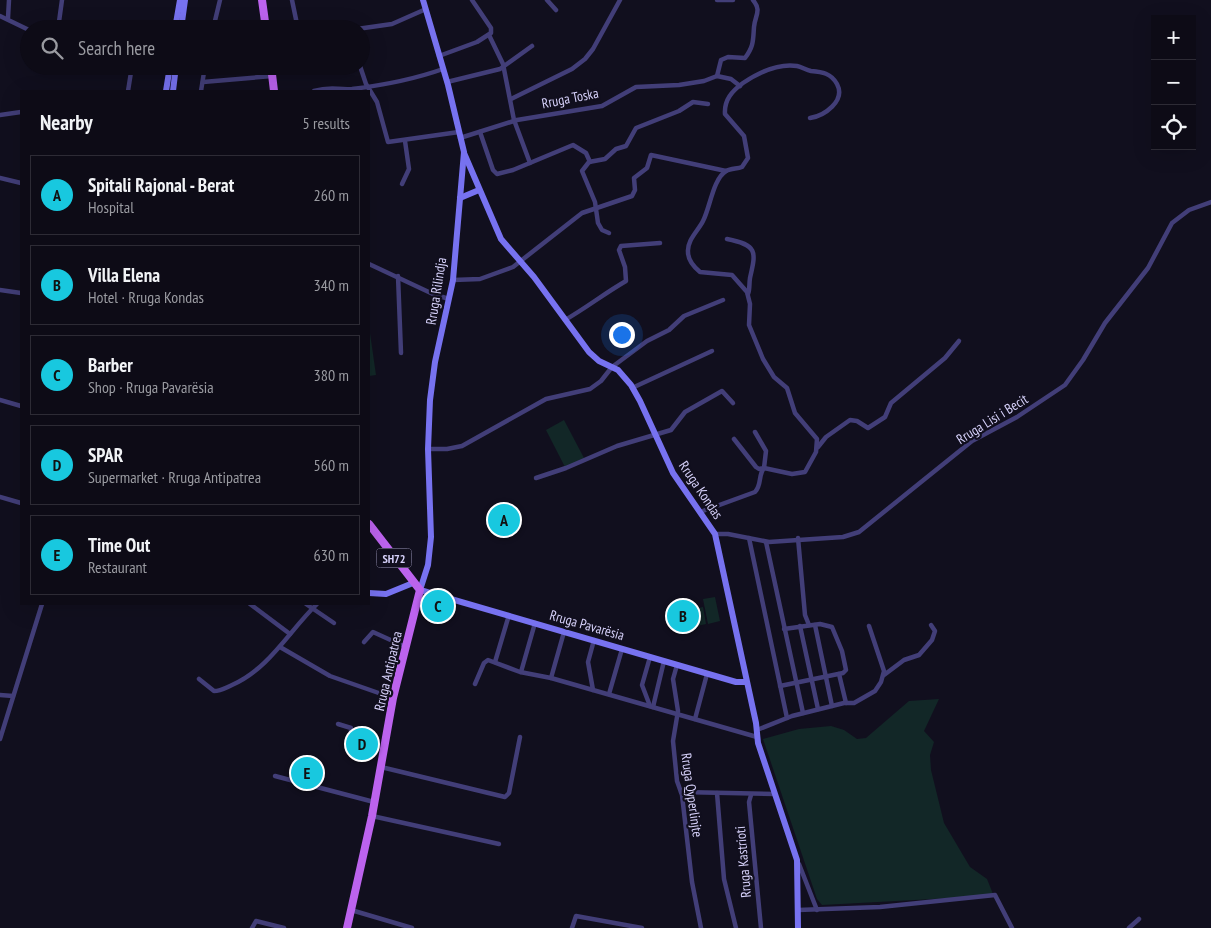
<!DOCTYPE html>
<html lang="en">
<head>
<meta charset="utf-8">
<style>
	:root { --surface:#0d0b16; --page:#1b1923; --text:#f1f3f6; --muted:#9a9ba1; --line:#2d2b35; --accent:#18c8df }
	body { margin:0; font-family:"PT Sans Narrow",sans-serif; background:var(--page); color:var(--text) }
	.controls { position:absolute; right:15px; top:15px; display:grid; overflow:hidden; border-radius:0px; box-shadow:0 5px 20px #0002 }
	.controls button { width:45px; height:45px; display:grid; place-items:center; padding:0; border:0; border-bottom:1px solid var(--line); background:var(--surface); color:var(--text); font:25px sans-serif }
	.you { position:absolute; left:621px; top:334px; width:18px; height:18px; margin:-12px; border:4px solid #fff; border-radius:50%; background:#1a73e8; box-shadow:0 0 0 8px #1a73e833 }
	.badge { display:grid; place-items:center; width:32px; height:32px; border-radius:50%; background:var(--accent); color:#111; font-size:16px; font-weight:700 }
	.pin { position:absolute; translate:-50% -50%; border:2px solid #fff; box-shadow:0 1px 5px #0006 }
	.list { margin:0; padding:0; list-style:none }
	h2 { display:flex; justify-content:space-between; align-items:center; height:65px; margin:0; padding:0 20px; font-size:21px }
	h2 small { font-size:16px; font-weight:400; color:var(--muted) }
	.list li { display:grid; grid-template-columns:32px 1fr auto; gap:15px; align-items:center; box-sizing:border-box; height:80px; margin:0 10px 10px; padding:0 10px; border:1px solid var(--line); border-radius:0px }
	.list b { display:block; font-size:19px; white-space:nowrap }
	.list p { margin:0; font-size:16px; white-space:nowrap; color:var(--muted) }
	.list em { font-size:16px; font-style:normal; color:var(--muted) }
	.icon { flex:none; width:28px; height:28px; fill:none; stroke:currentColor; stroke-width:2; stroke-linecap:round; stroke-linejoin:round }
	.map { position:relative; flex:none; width:1211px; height:928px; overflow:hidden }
	.search { position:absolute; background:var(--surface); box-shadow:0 5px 20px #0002; left:20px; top:20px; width:350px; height:55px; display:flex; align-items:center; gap:12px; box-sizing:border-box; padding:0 18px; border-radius:28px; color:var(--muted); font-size:19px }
	.panel { position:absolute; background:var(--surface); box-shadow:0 5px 20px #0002; left:20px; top:90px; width:350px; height:515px; border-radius:0px }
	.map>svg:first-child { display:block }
	.green { fill:#122727 }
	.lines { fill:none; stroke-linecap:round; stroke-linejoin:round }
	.street { stroke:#423e78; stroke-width:4.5 }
	.secondary { stroke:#7772f0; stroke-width:6 }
	.primary { stroke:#bc63ee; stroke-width:8 }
	.labels { text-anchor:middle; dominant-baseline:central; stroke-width:4.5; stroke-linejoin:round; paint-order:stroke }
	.shield { fill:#110f1e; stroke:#9b97b8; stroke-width:1 }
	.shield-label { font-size:12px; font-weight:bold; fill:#d6d1fa }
	.street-label { font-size:14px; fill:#d6d1fa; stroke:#110f1e }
</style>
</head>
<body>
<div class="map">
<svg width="1211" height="928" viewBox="0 0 1211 928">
	<rect width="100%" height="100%" fill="#110f1e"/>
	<g class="green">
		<path d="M369 326 376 375 369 376Z"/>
		<path d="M564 420 584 458 565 467 546 430Z"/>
		<path d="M715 597 720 621 708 624 703 599Z"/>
		<path d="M703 607 706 624 697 626 693 609Z"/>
		<path d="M939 699 924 731 934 742 930 755 931 770 944 823 970 867 987 879 993 894 989 896 822 905 817 899 763 739 799 729 831 726 844 730 857 739 866 738 909 701Z"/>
	</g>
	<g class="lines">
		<g class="street">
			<path d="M292 0 298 29"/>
			<path d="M547 0 556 10"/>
			<path d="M717 0H733"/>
			<path d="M0 16 29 30"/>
			<path d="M8 18 9 0"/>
			<path d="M58 29 62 0"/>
			<path d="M213 29 220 0"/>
			<path d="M245 29 266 27"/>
			<path d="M357 29 392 24 426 9"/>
			<path d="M489 35 503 64 514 120 530 163"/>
			<path d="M439 56 477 42 491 33V28L472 0"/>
			<path d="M360 66 366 84 377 102 388 142 459 132"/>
			<path d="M717 76 721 60 728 57 745 58C754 46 753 40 754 27 755 15 762 11 753 0"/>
			<path d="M203 82 272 76"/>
			<path d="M447 82 500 69 532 46"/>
			<path d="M128 91 132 66"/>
			<path d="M201 91 205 66"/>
			<path d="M314 91C331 86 337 90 352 89 385 85 412 80 443 69"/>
			<path d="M511 99 572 69 585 59 593 49 620 0"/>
			<path d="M0 115 21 112"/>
			<path d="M480 132 493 170 497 174 513 170 573 145 586 153 590 162"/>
			<path d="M460 138 517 120 602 106 636 87 679 85 704 81 717 76 731 79 740 86"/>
			<path d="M0 178 21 183"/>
			<path d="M402 184 409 169 405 141"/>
			<path d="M609 233 602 230 598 223 595 202 582 171 589 162 605 159 616 149 626 146 636 128 679 111 693 102 708 104"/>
			<path d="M727 239C758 245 756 252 750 278 749 284 750 289 748 294"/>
			<path d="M369 264 433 294 449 299"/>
			<path d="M398 276 401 353"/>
			<path d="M453 280 480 279 513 267 582 213 632 196 635 190 634 178 647 168 651 155 726 171"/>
			<path d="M0 290 21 293"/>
			<path d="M565 320C586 308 605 293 626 281L625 267 619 250 621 246 660 243"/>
			<path d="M632 388 712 351"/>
			<path d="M0 400 21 406"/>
			<path d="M734 439 756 467 759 469 764 468 766 451 755 432"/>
			<path d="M818 447 826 437 850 420 857 421 868 428 885 417 891 403 945 358 959 341"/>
			<path d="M428 449H447L462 446 546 399 590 389 601 381 612 367 647 341 669 330 684 316 723 300"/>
			<path d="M536 478 566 468 617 446 671 430 685 412 722 391 733 403"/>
			<path d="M0 497 21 503"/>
			<path d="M700 512 755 492C762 485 758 475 764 468L792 474 805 472 816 452 817 439 795 413 787 388 774 377 763 359 749 325 750 304 747 292 732 275 700 272C694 267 688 260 688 252 687 240 698 231 703 221 710 208 713 179 726 171 731 168 737 169 742 167L748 158 744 136 725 114C724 100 732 91 743 83 758 73 778 63 797 66 802 67 806 70 811 71 822 72 831 73 837 84 846 101 824 116 810 118"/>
			<path d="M715 534H728L769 542 843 537 859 532 972 441 1017 417 1065 385 1083 360 1105 323 1148 268 1172 223 1189 210 1211 202"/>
			<path d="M749 538 787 718"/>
			<path d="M798 538 805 615 809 625"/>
			<path d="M766 542 803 713"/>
			<path d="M250 604 290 634"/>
			<path d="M306 604 334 623"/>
			<path d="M815 625 832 706"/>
			<path d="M800 626 818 709"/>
			<path d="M364 642 373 632 406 647"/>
			<path d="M280 647 330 676 393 698"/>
			<path d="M650 657 642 685 650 706"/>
			<path d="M495 662 509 615"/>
			<path d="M677 665 673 679 678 711 673 741 677 781 682 795 692 882 701 928"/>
			<path d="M521 672 535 623"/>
			<path d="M839 674 846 703"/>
			<path d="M884 675 904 660 919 655 932 640 935 631 931 625"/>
			<path d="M551 678 564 632"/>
			<path d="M199 679 214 691C221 691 225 688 232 685 269 669 289 631 317 604"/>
			<path d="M475 684 484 663 488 660 520 672 551 678 757 737"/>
			<path d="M780 686 843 673 846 670 842 651 832 627 820 624 784 629"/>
			<path d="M593 690 588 662 594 640"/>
			<path d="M609 694 622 649"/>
			<path d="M0 695 13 696"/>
			<path d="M653 707 664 661"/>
			<path d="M695 719 707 674"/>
			<path d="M338 724 351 728V735"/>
			<path d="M757 730 792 716 844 703H854L875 691 881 682 884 671 869 626"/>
			<path d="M0 739 42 604"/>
			<path d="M381 767 505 797 509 793 520 737"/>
			<path d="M275 776 374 802"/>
			<path d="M681 792 775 794"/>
			<path d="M717 793 724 879 736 928"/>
			<path d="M751 795 749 802 761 928"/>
			<path d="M372 816 499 844"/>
			<path d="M799 864 817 910"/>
			<path d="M351 910 412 928"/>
			<path d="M798 910 880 907 995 895 1012 928"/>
			<path d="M252 928 256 921 284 928"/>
			<path d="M572 928 576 916 642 928"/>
			<path d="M1129 928 1139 919"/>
		</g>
		<g class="secondary">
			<path d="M423 0 448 85 464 152 453 280 435 362 430 400 428 449 431 537 428 565 420 590 736 682H746"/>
			<path d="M175 29 180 0"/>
			<path d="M181 29 185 0"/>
			<path d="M166 91 170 66"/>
			<path d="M173 91 176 66"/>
			<path d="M464 153 501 239 534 277 589 352 599 361 618 370 631 385 640 401 673 473 715 534 756 723 758 743 797 860 798 928"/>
			<path d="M460 198 479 190"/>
			<path d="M369 593 386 594 413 583"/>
		</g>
		<g class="primary">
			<path d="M262 0 266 29"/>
			<path d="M271 66 274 91"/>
			<path d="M347 928 372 816 393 698 420 590 369 524"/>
		</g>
	</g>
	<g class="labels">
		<rect class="shield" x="376.5" y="548.5" width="35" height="19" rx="4"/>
		<g class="shield-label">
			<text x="394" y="558">SH72</text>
		</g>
		<g class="street-label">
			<text transform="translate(570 98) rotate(-11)">Rruga Toska</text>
			<text transform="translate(436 291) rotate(-81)">Rruga Rilindja</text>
			<text transform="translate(992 419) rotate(-32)">Rruga Lisi i Becit</text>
			<text transform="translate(701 490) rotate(56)">Rruga Kondas</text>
			<text transform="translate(587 625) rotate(16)">Rruga Pavarësia</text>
			<text transform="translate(388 671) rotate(-77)">Rruga Antipatrea</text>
			<text transform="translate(692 795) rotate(82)">Rruga Qyperlinjte</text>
			<text transform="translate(743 862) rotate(-95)">Rruga Kastrioti</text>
		</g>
	</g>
</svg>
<div class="controls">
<button>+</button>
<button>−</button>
<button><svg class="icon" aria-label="locate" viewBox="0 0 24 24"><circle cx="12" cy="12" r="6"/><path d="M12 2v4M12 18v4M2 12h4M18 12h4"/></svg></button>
</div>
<div class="you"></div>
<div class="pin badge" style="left:504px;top:520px">A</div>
<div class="pin badge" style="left:683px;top:616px">B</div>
<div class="pin badge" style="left:438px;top:606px">C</div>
<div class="pin badge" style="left:362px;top:744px">D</div>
<div class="pin badge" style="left:307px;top:773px">E</div>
<div class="search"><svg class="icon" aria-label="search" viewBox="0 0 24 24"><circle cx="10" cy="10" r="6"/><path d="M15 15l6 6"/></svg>Search here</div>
<section class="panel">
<h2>Nearby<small>5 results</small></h2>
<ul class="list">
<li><span class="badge">A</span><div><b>Spitali Rajonal - Berat</b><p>Hospital</p></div><em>260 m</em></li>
<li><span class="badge">B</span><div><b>Villa Elena</b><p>Hotel · Rruga Kondas</p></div><em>340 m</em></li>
<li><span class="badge">C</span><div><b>Barber</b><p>Shop · Rruga Pavarësia</p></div><em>380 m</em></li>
<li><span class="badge">D</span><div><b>SPAR</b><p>Supermarket · Rruga Antipatrea</p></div><em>560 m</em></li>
<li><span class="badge">E</span><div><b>Time Out</b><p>Restaurant</p></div><em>630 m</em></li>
</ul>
</section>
</div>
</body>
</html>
